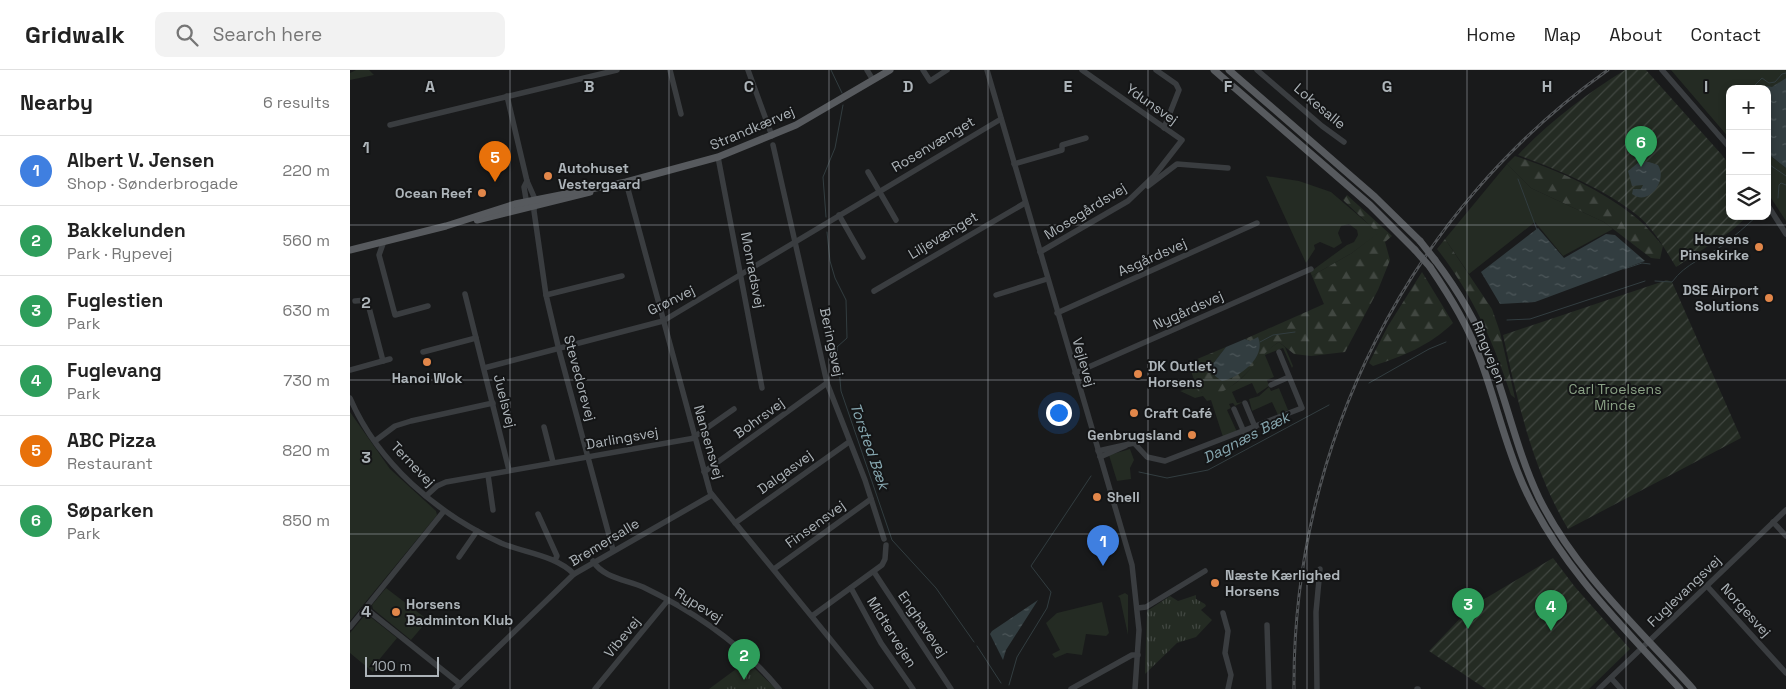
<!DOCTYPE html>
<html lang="en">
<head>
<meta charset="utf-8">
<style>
	:root { --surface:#fff; --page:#f2f2f2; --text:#222; --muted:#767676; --line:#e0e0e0; --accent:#111827 }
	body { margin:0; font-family:"Space Grotesk",sans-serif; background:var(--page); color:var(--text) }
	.controls { position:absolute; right:15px; top:15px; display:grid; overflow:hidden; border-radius:10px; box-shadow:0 2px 8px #0003 }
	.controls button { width:45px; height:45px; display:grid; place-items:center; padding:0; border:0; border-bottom:1px solid var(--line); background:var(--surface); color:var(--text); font:25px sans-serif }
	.scale { position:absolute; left:15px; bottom:12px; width:74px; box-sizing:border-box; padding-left:5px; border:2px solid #adb4b9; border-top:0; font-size:14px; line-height:18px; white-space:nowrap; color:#adb4b9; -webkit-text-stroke:4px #141516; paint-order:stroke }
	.you { position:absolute; left:708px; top:342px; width:18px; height:18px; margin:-12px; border:4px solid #fff; border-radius:50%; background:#1a73e8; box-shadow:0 0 0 8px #1a73e833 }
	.badge { display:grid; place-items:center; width:32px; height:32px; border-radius:50%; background:var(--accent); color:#fff; font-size:16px; font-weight:700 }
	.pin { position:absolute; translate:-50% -41px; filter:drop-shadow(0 1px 2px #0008) }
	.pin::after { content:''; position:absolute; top:26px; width:18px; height:15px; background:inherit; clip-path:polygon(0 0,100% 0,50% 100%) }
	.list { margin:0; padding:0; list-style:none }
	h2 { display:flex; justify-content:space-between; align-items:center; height:65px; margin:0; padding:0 20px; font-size:21px }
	h2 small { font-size:16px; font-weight:400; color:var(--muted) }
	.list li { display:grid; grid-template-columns:32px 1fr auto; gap:15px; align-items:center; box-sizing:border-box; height:70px; padding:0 20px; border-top:1px solid var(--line) }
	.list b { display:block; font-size:19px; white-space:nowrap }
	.list p { margin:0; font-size:16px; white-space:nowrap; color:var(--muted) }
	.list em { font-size:16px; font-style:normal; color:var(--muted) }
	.icon { flex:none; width:28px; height:28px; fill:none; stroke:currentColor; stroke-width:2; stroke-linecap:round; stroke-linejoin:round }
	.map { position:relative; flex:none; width:1436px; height:619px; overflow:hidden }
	header { display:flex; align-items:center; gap:30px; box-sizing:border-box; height:70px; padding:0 25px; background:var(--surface); border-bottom:1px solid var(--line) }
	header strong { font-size:24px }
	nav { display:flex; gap:28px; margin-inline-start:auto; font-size:18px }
	.search { width:350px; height:45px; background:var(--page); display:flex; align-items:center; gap:12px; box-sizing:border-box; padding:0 18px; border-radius:10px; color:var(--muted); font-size:19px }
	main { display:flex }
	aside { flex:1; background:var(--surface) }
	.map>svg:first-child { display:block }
	.grass { fill:#242b23 }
	.forest { fill:url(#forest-firs) }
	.park { fill:url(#park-tufts) }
	.garden { fill:url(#garden-furrows) }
	.water { fill:url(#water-ripples) }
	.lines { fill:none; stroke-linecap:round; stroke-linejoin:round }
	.stream { stroke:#323d40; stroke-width:1 }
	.minor { stroke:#3a3d40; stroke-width:5.5 }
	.major { stroke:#575a5e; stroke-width:7 }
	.rail-casing { stroke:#505356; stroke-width:3 }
	.rail { stroke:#141516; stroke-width:1; stroke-dasharray:4; stroke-linecap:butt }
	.major-bridge { stroke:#575a5e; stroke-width:7 }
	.grid { fill:none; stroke:#adb4b9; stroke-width:1; stroke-opacity:0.55 }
	.poi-dot { fill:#e2874a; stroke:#141516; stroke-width:2 }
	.labels { text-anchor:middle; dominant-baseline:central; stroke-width:4; stroke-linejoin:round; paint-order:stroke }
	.street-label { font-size:14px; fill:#adb4b9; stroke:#141516 }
	.poi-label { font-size:14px; font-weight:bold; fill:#adb4b9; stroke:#141516; text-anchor:start }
	.park-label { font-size:14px; fill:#8ba286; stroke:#141516 }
	.water-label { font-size:15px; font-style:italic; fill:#87a8b1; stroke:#141516 }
	.grid-label { font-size:16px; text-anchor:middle; font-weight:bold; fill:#adb4b9; stroke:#141516; stroke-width:4; stroke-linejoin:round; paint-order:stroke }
</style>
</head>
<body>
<header>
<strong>Gridwalk</strong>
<div class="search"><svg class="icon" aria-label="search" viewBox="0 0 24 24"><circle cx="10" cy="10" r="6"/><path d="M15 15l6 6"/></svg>Search here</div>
<nav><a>Home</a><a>Map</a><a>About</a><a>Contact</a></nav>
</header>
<main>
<aside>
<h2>Nearby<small>6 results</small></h2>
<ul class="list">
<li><span class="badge" style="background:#3f7fe0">1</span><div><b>Albert V. Jensen</b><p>Shop · Sønderbrogade</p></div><em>220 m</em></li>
<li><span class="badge" style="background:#2e9e5b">2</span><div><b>Bakkelunden</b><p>Park · Rypevej</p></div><em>560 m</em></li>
<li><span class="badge" style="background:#2e9e5b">3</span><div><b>Fuglestien</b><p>Park</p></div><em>630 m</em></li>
<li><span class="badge" style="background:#2e9e5b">4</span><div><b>Fuglevang</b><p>Park</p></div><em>730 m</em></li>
<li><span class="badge" style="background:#e8710a">5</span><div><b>ABC Pizza</b><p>Restaurant</p></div><em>820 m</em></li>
<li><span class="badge" style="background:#2e9e5b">6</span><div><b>Søparken</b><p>Park</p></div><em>850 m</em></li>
</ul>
</aside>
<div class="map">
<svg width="1436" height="619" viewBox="0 0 1436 619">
	<defs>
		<pattern id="forest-firs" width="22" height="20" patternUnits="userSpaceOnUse" patternTransform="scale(1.25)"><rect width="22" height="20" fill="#242b23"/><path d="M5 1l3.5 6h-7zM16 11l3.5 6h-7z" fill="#414741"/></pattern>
		<pattern id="park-tufts" width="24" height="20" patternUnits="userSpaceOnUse" patternTransform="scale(1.25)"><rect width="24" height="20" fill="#242b23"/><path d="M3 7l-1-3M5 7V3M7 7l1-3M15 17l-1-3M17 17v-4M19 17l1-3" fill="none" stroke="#414741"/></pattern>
		<pattern id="garden-furrows" width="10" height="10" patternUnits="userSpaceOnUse" patternTransform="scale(1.25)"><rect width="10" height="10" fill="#242b23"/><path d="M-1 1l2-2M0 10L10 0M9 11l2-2" fill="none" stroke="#414741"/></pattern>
		<pattern id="water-ripples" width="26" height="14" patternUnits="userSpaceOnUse" patternTransform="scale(1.25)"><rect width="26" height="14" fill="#323d40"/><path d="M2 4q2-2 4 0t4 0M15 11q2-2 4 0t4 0" fill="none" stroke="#4d575a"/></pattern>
	</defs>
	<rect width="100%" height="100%" fill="#191a1b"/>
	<g class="grass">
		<path d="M6 0H19L24 5 0 10V3Z"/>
		<path d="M1321 0H1436V8L1422 18 1380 19V69Z"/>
		<path d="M1417 83 1436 98V151L1417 122Z"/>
		<path d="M1157 94 1181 118 1254 152 1263 159 1213 186 1185 152 1119 204 1095 169Z"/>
		<path d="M916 106 949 111 981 122 1029 163 1002 183 962 206 960 202 997 175 1004 172 1008 165 1007 160 999 154 991 156 988 163 992 173 984 178 970 172 964 175 965 179 956 193Z"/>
		<path d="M929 272 935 277 943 296 942 298 933 278 915 285 924 307 917 310 919 316 907 324 902 313 882 322 887 333 893 332 885 336 883 333 879 334 881 338 877 340 887 362 873 367 861 330 857 331 853 326 845 328 830 321 846 316 852 323C896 323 898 290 929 272Z"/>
		<path d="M919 317 921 321 929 318 938 340 928 345 922 332 902 341 899 329 909 326Z"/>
		<path d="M0 342 40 399 86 441 87 445 0 551Z"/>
		<path d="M780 379 784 390 780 398 781 409 767 411 759 385Z"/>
		<path d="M36 518 78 550 61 570 23 539 22 535Z"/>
		<path d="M775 523 778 525V565L770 528 768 526Z"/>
		<path d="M752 532 759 563 756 566 736 564 732 585 717 583 705 588 702 584 710 580 696 553 707 543Z"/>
		<path d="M18 545 47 568 28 591 29 594 23 602 0 583V563L14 546Z"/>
	</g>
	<g class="forest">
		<path d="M1165 86C1207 100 1248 118 1284 146 1295 154 1304 166 1313 176L1310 189 1301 188 1254 152 1181 118 1157 94Z"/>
		<path d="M997 125 1042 166 1035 172 1040 190 1028 220 995 282 961 286 944 284 929 272C907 284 879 338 848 321L841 301 837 302 828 297 876 277 862 295 865 307 900 271 895 269 974 234 962 206 1002 183 1028 163 993 130Z"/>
		<path d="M1095 169 1142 239 1150 262 1165 328 1161 325C1143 271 1122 223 1087 179Z"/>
		<path d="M1072 202 1103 253C1079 276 1053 286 1023 296L1019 293 1038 256Z"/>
	</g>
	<g class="park">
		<path d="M846 525V529L855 534 856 536 851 540 862 550 846 567 827 573 795 604 797 541 820 526 828 531Z"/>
		<path d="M397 591 426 619H359Z"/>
	</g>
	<g class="garden">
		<path d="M1275 0H1296L1372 85 1380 96V146H1398L1381 161 1326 197C1315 179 1304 159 1287 145 1255 119 1206 99 1168 85 1199 52 1236 24 1275 0Z"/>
		<path d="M1317 210 1322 212 1391 368 1218 459C1182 398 1168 333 1153 265Z"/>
		<path d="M1203 488 1225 517 1280 579 1239 619H1136L1079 581 1121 537Z"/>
	</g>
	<g class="water">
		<path d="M1436 8V98L1417 83V19H1410L1417 16 1422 17Z"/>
		<path d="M1289 92H1299L1308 95C1318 110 1299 137 1282 124L1283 119H1291L1293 115 1282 116 1278 101Z"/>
		<path d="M1188 158 1214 188 1256 164 1265 165 1295 191 1185 232 1150 234 1131 202Z"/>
		<path d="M908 267C917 287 889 308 872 311L865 306 862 295 876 277 895 269 900 271Z"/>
		<path d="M688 530 656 580 653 590 640 564 642 561Z"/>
	</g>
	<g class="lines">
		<g class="stream">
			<path d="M481 0 492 23"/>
			<path d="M1401 19 1412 8 1419 13 1425 12 1432 4 1436 3"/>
			<path d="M1417 93 1436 106"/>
			<path d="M1168 109 1187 160"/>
			<path d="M1428 128 1429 115 1431 113 1436 115"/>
			<path d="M476 147 473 107 485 78 493 35"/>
			<path d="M477 162 480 191 485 208 496 230 497 268 487 277 491 321 542 470 586 518 624 572"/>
			<path d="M1274 199 1292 193 1300 194"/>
			<path d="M1305 211 1322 212C1336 193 1355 188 1373 175 1385 166 1396 156 1407 146"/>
			<path d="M1157 250 1180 249 1295 211"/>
			<path d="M910 272 923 265 945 262"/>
			<path d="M1019 313 1079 279 1096 272"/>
			<path d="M789 402 817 408 858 400 979 335"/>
			<path d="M627 576 651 613"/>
			<path d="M659 615 667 587 697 538 701 522 681 496 741 406"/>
		</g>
		<g class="minor">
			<path d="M320 0 331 44"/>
			<path d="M398 0 422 66"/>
			<path d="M517 0 523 10"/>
			<path d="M573 0 580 11 597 0"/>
			<path d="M637 0 782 495 789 560 785 619"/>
			<path d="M806 0 826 14 829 20 814 58"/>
			<path d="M907 0 972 56 994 72"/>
			<path d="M1312 0 1380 78"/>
			<path d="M157 26 177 111 185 129 184 141 196 225 209 280 263 480"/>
			<path d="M40 55 267 0"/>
			<path d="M423 75 477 313 515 410 534 469"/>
			<path d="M368 87 412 318"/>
			<path d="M664 94 712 80V75L736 68"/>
			<path d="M518 102 546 150"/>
			<path d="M276 112 360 422 521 619"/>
			<path d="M798 116 827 94 878 98"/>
			<path d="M1417 134 1436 164"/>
			<path d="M177 135 174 117 177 111"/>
			<path d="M489 145 513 187"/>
			<path d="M34 171 29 185 45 245 78 236"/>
			<path d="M690 182 778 131 804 106 832 70 732 0"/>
			<path d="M524 221 675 133"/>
			<path d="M115 224 159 400"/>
			<path d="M196 225 272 206"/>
			<path d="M646 225 697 209"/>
			<path d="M5 231 17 230 33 291"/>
			<path d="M707 243 907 153"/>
			<path d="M73 282 126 268"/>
			<path d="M134 298 313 251 651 49"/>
			<path d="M0 300 40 289"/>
			<path d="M725 303 961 199"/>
			<path d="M921 315 939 307"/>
			<path d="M0 328C28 393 87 444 151 473 175 483 205 485 224 504"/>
			<path d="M895 333 905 357"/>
			<path d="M884 339 894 362"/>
			<path d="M194 357 203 392"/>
			<path d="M344 367 384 339"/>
			<path d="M25 371 45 356 61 351 143 333"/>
			<path d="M748 381 784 373 797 387 815 391 952 338 929 282"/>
			<path d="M750 387 775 376"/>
			<path d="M354 402 477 313"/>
			<path d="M138 405 143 440"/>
			<path d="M76 426 87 416 96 412 345 368"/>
			<path d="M188 444 207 486 205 490"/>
			<path d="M1423 452 1436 466"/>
			<path d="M385 453 499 372"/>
			<path d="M109 487 127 461"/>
			<path d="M243 491C253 508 277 510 293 517 345 542 392 574 429 619"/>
			<path d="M424 499 521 429"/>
			<path d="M524 502 601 619"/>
			<path d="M1357 516 1436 603"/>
			<path d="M501 518 531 573 563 619"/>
			<path d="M15 538 110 614"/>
			<path d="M788 538 796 537 855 501"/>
			<path d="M873 543 878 561 875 583 881 605 878 619"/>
			<path d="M462 546 532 495 535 489 536 475"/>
			<path d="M917 555 919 619"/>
			<path d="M0 557 94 441"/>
			<path d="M1261 608 1271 619"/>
			<path d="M105 619 224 504 362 425"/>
			<path d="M245 619 318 530"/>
			<path d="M721 619 782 585H788"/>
			<path d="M967 619 966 542 970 499"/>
			<path d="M1067 619H1068"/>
			<path d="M1249 619 1436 440"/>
		</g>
		<g class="major">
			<path d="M864 0 1020 135 1065 180"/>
			<path d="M879 0 1025 127 1070 171"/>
			<path d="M127 150 240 122"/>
			<path d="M0 180 96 156 165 134 276 112 368 87 446 55 540 0"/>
			<path d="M1085 190C1107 219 1126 250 1139 285 1157 332 1167 382 1189 428 1225 501 1289 559 1343 619"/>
			<path d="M1080 197C1101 228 1120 259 1132 294 1147 335 1156 379 1175 419 1211 497 1273 557 1330 619"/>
		</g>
		<g class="rail-casing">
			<path id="rail" d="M944 619C942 375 1059 141 1258 0"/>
		</g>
		<use href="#rail" class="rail"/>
		<g class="major-bridge">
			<path d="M1070 171 1085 190"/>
			<path d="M1065 180 1080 197"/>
		</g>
	</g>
	<path class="grid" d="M160 0V619M319 0V619M479 0V619M638 0V619M798 0V619M957 0V619M1117 0V619M1276 0V619M0 155H1436M0 310H1436M0 464H1436"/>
	<g class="poi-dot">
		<circle cx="198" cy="106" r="5"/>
		<circle cx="132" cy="123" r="5"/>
		<circle cx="1409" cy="177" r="5"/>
		<circle cx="1419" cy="228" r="5"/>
		<circle cx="77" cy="292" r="5"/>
		<circle cx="788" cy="304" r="5"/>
		<circle cx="784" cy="343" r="5"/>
		<circle cx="842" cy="365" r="5"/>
		<circle cx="747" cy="427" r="5"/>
		<circle cx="865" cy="513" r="5"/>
		<circle cx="46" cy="542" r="5"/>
	</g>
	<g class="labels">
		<g class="street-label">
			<text transform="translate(802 34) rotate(35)">Ydunsvej</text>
			<text transform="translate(970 36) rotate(40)">Lokesalle</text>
			<text transform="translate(402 58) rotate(-23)">Strandkærvej</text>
			<text transform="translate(583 74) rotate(-31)">Rosenvænget</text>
			<text transform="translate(735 141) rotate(-32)">Mosegårdsvej</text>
			<text transform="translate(593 165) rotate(-31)">Liljevænget</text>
			<text transform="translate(802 187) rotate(-24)">Asgårdsvej</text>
			<text transform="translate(403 200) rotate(79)">Monradsvej</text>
			<text transform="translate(321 230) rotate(-26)">Grønvej</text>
			<text transform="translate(838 240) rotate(-24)">Nygårdsvej</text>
			<text transform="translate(482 272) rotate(78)">Beringsvej</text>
			<text transform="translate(1139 282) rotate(68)">Ringvejen</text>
			<text transform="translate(734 292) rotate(74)">Vejlevej</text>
			<text transform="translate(230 308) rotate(75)">Stevedorevej</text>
			<text transform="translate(155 331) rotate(76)">Juelsvej</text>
			<text transform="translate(409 348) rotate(-36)">Bohrsvej</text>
			<text transform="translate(272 368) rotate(-10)">Darlingsvej</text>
			<text transform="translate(359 372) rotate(74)">Nansensvej</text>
			<text transform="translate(63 394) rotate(46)">Ternevej</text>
			<text transform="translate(435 402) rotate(-36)">Dalgasvej</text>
			<text transform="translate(465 454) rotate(-36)">Finsensvej</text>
			<text transform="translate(254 472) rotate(-31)">Bremersalle</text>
			<text transform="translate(1334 521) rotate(-44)">Fuglevangsvej</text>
			<text transform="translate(349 535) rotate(32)">Rypevej</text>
			<text transform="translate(1396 540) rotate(48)">Norgesvej</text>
			<text transform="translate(573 554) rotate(56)">Enghavevej</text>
			<text transform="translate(542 562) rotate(58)">Midtervejen</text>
			<text transform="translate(272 567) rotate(-51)">Vibevej</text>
		</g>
		<g class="poi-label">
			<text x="208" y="98">Autohuset<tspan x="208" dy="16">Vestergaard</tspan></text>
			<text x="122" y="123" text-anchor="end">Ocean Reef</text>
			<text x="1399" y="169" text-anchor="end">Horsens<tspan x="1399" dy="16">Pinsekirke</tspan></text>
			<text x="1409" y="220" text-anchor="end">DSE Airport<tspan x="1409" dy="16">Solutions</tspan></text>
			<text x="798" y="296">DK Outlet,<tspan x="798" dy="16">Horsens</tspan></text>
			<text x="77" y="308" text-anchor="middle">Hanoi Wok</text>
			<text x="794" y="343">Craft Café</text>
			<text x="832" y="365" text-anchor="end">Genbrugsland</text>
			<text x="757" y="427">Shell</text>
			<text x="875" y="505">Næste Kærlighed<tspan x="875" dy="16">Horsens</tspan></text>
			<text x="56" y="534">Horsens<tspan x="56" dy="16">Badminton Klub</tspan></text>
		</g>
		<g class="park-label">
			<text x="1265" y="319">Carl Troelsens<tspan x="1265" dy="16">Minde</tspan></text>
		</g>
		<g class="water-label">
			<text transform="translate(896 367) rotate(-27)">Dagnæs Bæk</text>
			<text transform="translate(520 376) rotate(71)">Torsted Bæk</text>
		</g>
	</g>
	<g class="grid-label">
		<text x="80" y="22">A</text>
		<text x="239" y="22">B</text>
		<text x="399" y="22">C</text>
		<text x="558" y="22">D</text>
		<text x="718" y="22">E</text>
		<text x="878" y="22">F</text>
		<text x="1037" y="22">G</text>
		<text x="1197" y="22">H</text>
		<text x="1356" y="22">I</text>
		<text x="16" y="83">1</text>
		<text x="16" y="238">2</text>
		<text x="16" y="393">3</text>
		<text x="16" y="547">4</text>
	</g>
</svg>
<div class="controls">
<button>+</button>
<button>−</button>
<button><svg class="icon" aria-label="layers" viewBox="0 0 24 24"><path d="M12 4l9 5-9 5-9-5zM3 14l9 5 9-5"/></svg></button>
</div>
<div class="scale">100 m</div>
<div class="you"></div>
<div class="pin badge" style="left:753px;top:496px;background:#3f7fe0">1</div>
<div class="pin badge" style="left:394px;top:610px;background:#2e9e5b">2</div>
<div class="pin badge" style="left:1118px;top:559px;background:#2e9e5b">3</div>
<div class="pin badge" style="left:1201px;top:561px;background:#2e9e5b">4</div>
<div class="pin badge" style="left:145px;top:112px;background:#e8710a">5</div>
<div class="pin badge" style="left:1291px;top:97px;background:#2e9e5b">6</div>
</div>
</main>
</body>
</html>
